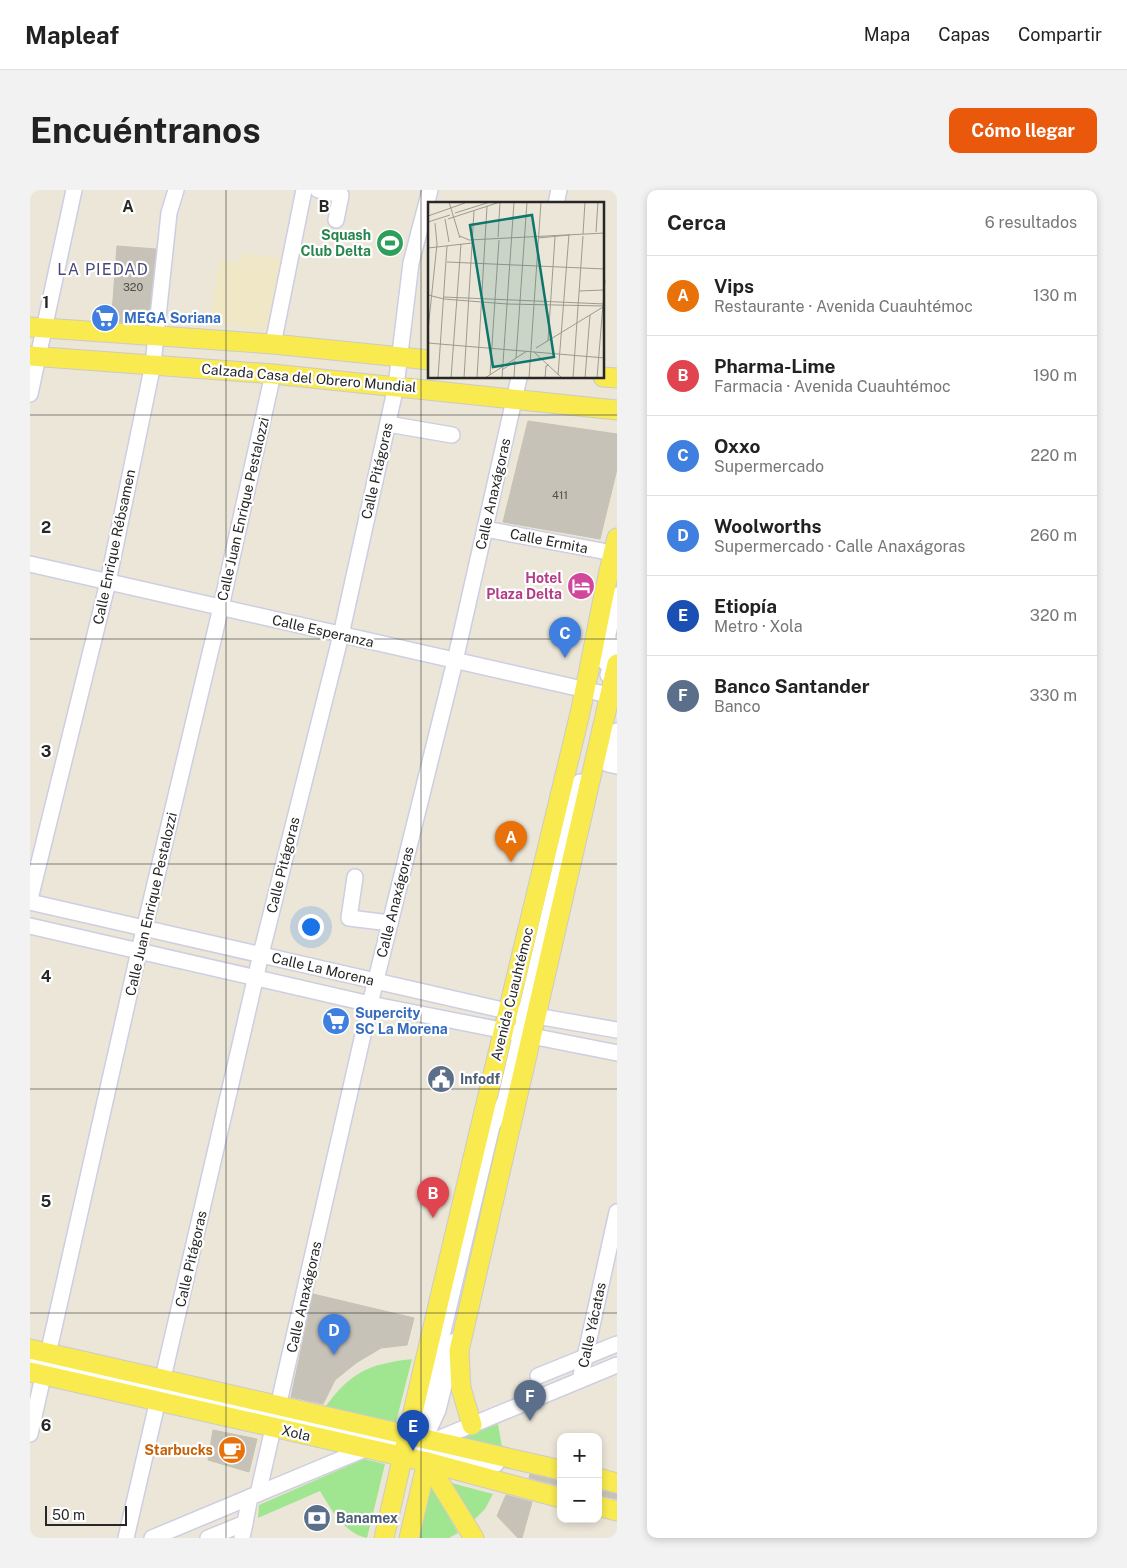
<!DOCTYPE html>
<html lang="es">
<head>
<meta charset="utf-8">
<style>
	:root { --surface:#fff; --page:#f2f2f2; --text:#222; --muted:#767676; --line:#e0e0e0; --accent:#ea580c }
	body { margin:0; font-family:"Public Sans",sans-serif; background:var(--page); color:var(--text) }
	.controls { position:absolute; right:15px; bottom:15px; display:grid; overflow:hidden; border-radius:10px; box-shadow:0 2px 8px #0003 }
	.controls button { width:45px; height:45px; display:grid; place-items:center; padding:0; border:0; border-bottom:1px solid var(--line); background:var(--surface); color:var(--text); font:25px sans-serif }
	.scale { position:absolute; left:15px; bottom:12px; width:82px; box-sizing:border-box; padding-left:5px; border:2px solid #272727; border-top:0; font-size:14px; line-height:18px; white-space:nowrap; color:#272727; -webkit-text-stroke:4px #fff; paint-order:stroke }
	.you { position:absolute; left:280px; top:736px; width:18px; height:18px; margin:-12px; border:4px solid #fff; border-radius:50%; background:#1a73e8; box-shadow:0 0 0 8px #1a73e833 }
	.badge { display:grid; place-items:center; width:32px; height:32px; border-radius:50%; background:var(--accent); color:#fff; font-size:16px; font-weight:700 }
	.pin { position:absolute; translate:-50% -41px; filter:drop-shadow(0 1px 2px #0008) }
	.pin::after { content:''; position:absolute; top:26px; width:18px; height:15px; background:inherit; clip-path:polygon(0 0,100% 0,50% 100%) }
	.list { margin:0; padding:0; list-style:none }
	h2 { display:flex; justify-content:space-between; align-items:center; height:65px; margin:0; padding:0 20px; font-size:21px }
	h2 small { font-size:16px; font-weight:400; color:var(--muted) }
	.list li { display:grid; grid-template-columns:32px 1fr auto; gap:15px; align-items:center; box-sizing:border-box; height:80px; padding:0 20px; border-top:1px solid var(--line) }
	.list b { display:block; font-size:19px; white-space:nowrap }
	.list p { margin:0; font-size:16px; white-space:nowrap; color:var(--muted) }
	.list em { font-size:16px; font-style:normal; color:var(--muted) }
	.map { position:relative; flex:none; width:587px; height:1348px; overflow:hidden; border-radius:10px }
	header { display:flex; align-items:center; gap:30px; box-sizing:border-box; height:70px; padding:0 25px; background:var(--surface); border-bottom:1px solid var(--line) }
	header strong { font-size:24px }
	nav { display:flex; gap:28px; margin-inline-start:auto; font-size:18px }
	.intro { display:flex; align-items:center; justify-content:space-between; box-sizing:border-box; height:120px; padding:0 30px }
	h1 { margin:0; font-size:35px }
	.button { padding:12px 22px; border-radius:10px; background:var(--accent); color:#fff; font-size:18px; font-weight:700 }
	main { display:flex; gap:30px; padding:0 30px }
	aside { flex:1; background:var(--surface); border-radius:10px; box-shadow:0 2px 8px #0003 }
	.map>svg:first-child { display:block }
	.education { fill:#efe7c5 }
	.green { fill:#a0e690 }
	.building { fill:#c6c2b8; stroke:#c6c2b1 }
	.lines { fill:none; stroke-linecap:round; stroke-linejoin:round }
	.minor-casing { stroke:#cdcee2; stroke-width:18 }
	.major-casing { stroke:#cbcbcb; stroke-width:21 }
	.minor { stroke:#fff; stroke-width:15 }
	.major { stroke:#f9ea4f; stroke-width:19 }
	.grid { fill:none; stroke:#272727; stroke-width:1; stroke-opacity:0.55 }
	.labels { text-anchor:middle; dominant-baseline:central; stroke-width:4.5; stroke-linejoin:round; paint-order:stroke }
	.number-label { font-size:11px; fill:#4f4e4b }
	.leisure-label { font-size:14px; font-weight:bold; fill:#27864d; stroke:#fff; text-anchor:end }
	.shop-label { font-size:14px; font-weight:bold; fill:#366cbe; stroke:#fff; text-anchor:start }
	.street-label { font-size:14px; fill:#272727; stroke:#fff }
	.hotel-label { font-size:14px; font-weight:bold; fill:#b23c85; stroke:#fff; text-anchor:end }
	.service-label { font-size:14px; font-weight:bold; fill:#4e5e75; stroke:#fff; text-anchor:start }
	.food-label { font-size:14px; font-weight:bold; fill:#c56008; stroke:#fff; text-anchor:end }
	.quarter-label { font-size:16px; letter-spacing:1px; fill:#46477a; stroke:#fff }
	.inset-road { fill:none; stroke:#9d9a91; stroke-width:1 }
	.view { fill:#0f766e; fill-opacity:0.15; stroke:#0f766e; stroke-width:2.5 }
	.inset-edge { fill:none; stroke:#272727; stroke-width:2.5 }
	.grid-label { font-size:16px; text-anchor:middle; font-weight:bold; fill:#272727; stroke:#fff; stroke-width:4.5; stroke-linejoin:round; paint-order:stroke }
</style>
</head>
<body>
<header>
<strong>Mapleaf</strong>
<nav><a>Mapa</a><a>Capas</a><a>Compartir</a></nav>
</header>
<div class="intro"><h1>Encuéntranos</h1><a class="button">Cómo llegar</a></div>
<main>
<div class="map">
<svg width="587" height="1348" viewBox="0 0 587 1348">
	<rect width="100%" height="100%" fill="#ebe6d7"/>
	<path class="education" d="M212 63 254 69 243 141 180 132 189 70 210 73Z"/>
	<g class="green">
		<path d="M382 1169 365 1236 293 1220C319 1183 338 1174 382 1169Z"/>
		<path d="M468 1234 473 1263 421 1251Z"/>
		<path d="M334 1269 355 1274 337 1348C315 1344 300 1318 290 1301L228 1328 229 1315Z"/>
		<path d="M398 1290 428 1343 419 1348H386Z"/>
		<path d="M414 1291 463 1304 455 1319 441 1333Z"/>
	</g>
	<g class="building">
		<path d="M87 56 126 59 118 134 70 131 71 121 82 123Z"/>
		<path d="M498 231 587 244V279L570 349 473 332Z"/>
		<path d="M283 1104 384 1128 377 1155 351 1158 326 1173 305 1190 293 1214 261 1207Z"/>
		<path d="M183 1240 227 1249 219 1282 178 1270Z"/>
		<path d="M500 1284 531 1291V1296L499 1288Z"/>
		<path d="M568 1300 587 1304V1309L568 1305Z"/>
		<path d="M476 1305 502 1312 492 1348H488L467 1326Z"/>
	</g>
	<g class="lines">
		<g class="minor-casing">
			<g id="minor">
				<path d="M288 0 311 5 306 30"/>
				<path d="M526 14 529 0"/>
				<path d="M243 154 274 0"/>
				<path d="M0 204 44 0"/>
				<path d="M358 234 422 245"/>
				<path d="M455 339 583 363"/>
				<path d="M0 374 587 507"/>
				<path d="M575 472 578 444 587 405"/>
				<path d="M578 485 587 455"/>
				<path d="M587 541 578 574 587 576"/>
				<path d="M325 687 319 728 360 733"/>
				<path d="M0 709 78 392 123 174 139 23 146 0"/>
				<path d="M0 712 477 821 587 840"/>
				<path d="M0 736 340 814 587 863"/>
				<path d="M0 1169 375 1257 466 1274"/>
				<path d="M508 1186 587 1154"/>
				<path d="M550 1190 587 1022"/>
				<path d="M0 1244 109 761 191 417 243 184"/>
				<path d="M397 1244 408 1220 425 1151"/>
				<path d="M394 1249 395 1217 462 936 475 911 550 592"/>
				<path d="M403 1251 587 1175"/>
				<path d="M228 1304 340 814 425 471 489 188"/>
				<path d="M96 1348 231 764 311 445 366 196 381 73 400 0"/>
				<path d="M122 1348 340 1257"/>
				<path d="M178 1348 215 1333"/>
				<path d="M212 1348 220 1307"/>
			</g>
		</g>
		<g class="major-casing">
			<g id="major">
				<path d="M0 137 243 154 400 170"/>
				<path d="M0 166 243 184 587 220"/>
				<path d="M573 187 587 188"/>
				<path d="M0 1159 531 1280"/>
				<path d="M0 1182 397 1272 531 1308"/>
				<path d="M442 1235 431 1198 429 1161 587 474"/>
				<path d="M397 1272 444 1348"/>
				<path d="M568 1288 587 1293"/>
				<path d="M568 1316 587 1321"/>
				<path d="M354 1348C415 1080 480 812 545 544 561 479 570 413 587 348"/>
				<path d="M379 1348 397 1272"/>
			</g>
		</g>
		<use href="#minor" class="minor"/>
		<use href="#major" class="major"/>
	</g>
	<path class="grid" d="M196 0V1348M391 0V1348M0 225H587M0 449H587M0 674H587M0 899H587M0 1123H587"/>
	<defs>
		<g id="stadium-disc" transform="scale(1.4375)"><circle r="9.5" fill="#2e9e5b" stroke="#fff"/><path d="M0-5a6.5 5 0 1 0 0 10a6.5 5 0 1 0 0-10ZM-3.5-1.8h7v3.6h-7Z" fill="#fff"/></g>
		<g id="supermarket-disc" transform="scale(1.4375)"><circle r="9.5" fill="#3f7fe0" stroke="#fff"/><path d="M-6-5.5h2.5l.6 2H6L4.5 2H-2.5L-4.4-4H-6ZM-1.5 3.2a1.3 1.3 0 1 0 .1 0ZM3 3.2a1.3 1.3 0 1 0 .1 0Z" fill="#fff"/></g>
		<g id="hotel-disc" transform="scale(1.4375)"><circle r="9.5" fill="#d1479c" stroke="#fff"/><path d="M-6-4.5h1.5V1H6V5H4.5V3h-9V5H-6ZM-4 0a1.8 1.8 0 1 1 3.6 0ZM.5 0V-2.5h3Q6-2.5 6 0Z" fill="#fff"/></g>
		<g id="civic-disc" transform="scale(1.4375)"><circle r="9.5" fill="#5c6f8a" stroke="#fff"/><path d="M-.6-6.5H3V-4.5H.6V-3L4-1V1h2V6H-6V1h2V-1L-.6-3ZM-1.2 2.5V6h2.4V2.5Z" fill="#fff"/></g>
		<g id="cafe-disc" transform="scale(1.4375)"><circle r="9.5" fill="#e8710a" stroke="#fff"/><path d="M-5.5-4.5H6V0H3Q3 3.5 0 3.5H-2.5Q-5.5 3.5-5.5 0ZM3-3.2v2h1.7v-2ZM-6 4.5H4V6H-6Z" fill="#fff"/></g>
		<g id="bank-disc" transform="scale(1.4375)"><circle r="9.5" fill="#5c6f8a" stroke="#fff"/><path d="M-6-4H6V4H-6ZM0-2.3a2.3 2.3 0 1 0 0 4.6a2.3 2.3 0 1 0 0-4.6Z" fill="#fff"/></g>
	</defs>
	<g fill-rule="evenodd">
		<use href="#stadium-disc" x="360" y="53"/>
		<use href="#supermarket-disc" x="75" y="128"/>
		<use href="#hotel-disc" x="551" y="396"/>
		<use href="#supermarket-disc" x="306" y="831"/>
		<use href="#civic-disc" x="411" y="889"/>
		<use href="#cafe-disc" x="202" y="1260"/>
		<use href="#bank-disc" x="287" y="1328"/>
	</g>
	<g class="labels">
		<g class="number-label">
			<text x="103" y="97">320</text>
			<text x="530" y="305">411</text>
		</g>
		<g class="leisure-label">
			<text x="341" y="45">Squash<tspan x="341" dy="16">Club Delta</tspan></text>
		</g>
		<g class="shop-label">
			<text x="94" y="128">MEGA Soriana</text>
			<text x="325" y="823">Supercity<tspan x="325" dy="16">SC La Morena</tspan></text>
		</g>
		<g class="street-label">
			<text transform="translate(279 188) rotate(5)">Calzada Casa del Obrero Mundial</text>
			<text transform="translate(347 281) rotate(-77)">Calle Pitágoras</text>
			<text transform="translate(463 304) rotate(-77)">Calle Anaxágoras</text>
			<text transform="translate(213 319) rotate(-77)">Calle Juan Enrique Pestalozzi</text>
			<text transform="translate(519 351) rotate(11)">Calle Ermita</text>
			<text transform="translate(84 357) rotate(-78)">Calle Enrique Rébsamen</text>
			<text transform="translate(293 441) rotate(13)">Calle Esperanza</text>
			<text transform="translate(253 675) rotate(-76)">Calle Pitágoras</text>
			<text transform="translate(365 712) rotate(-76)">Calle Anaxágoras</text>
			<text transform="translate(121 714) rotate(-77)">Calle Juan Enrique Pestalozzi</text>
			<text transform="translate(293 779) rotate(13)">Calle La Morena</text>
			<text transform="translate(482 804) rotate(-76)">Avenida Cuauhtémoc</text>
			<text transform="translate(161 1069) rotate(-77)">Calle Pitágoras</text>
			<text transform="translate(274 1107) rotate(-77)">Calle Anaxágoras</text>
			<text transform="translate(562 1135) rotate(-78)">Calle Yácatas</text>
			<text transform="translate(266 1243) rotate(13)">Xola</text>
		</g>
		<g class="hotel-label">
			<text x="532" y="388">Hotel<tspan x="532" dy="16">Plaza Delta</tspan></text>
		</g>
		<g class="service-label">
			<text x="430" y="889">Infodf</text>
			<text x="306" y="1328">Banamex</text>
		</g>
		<g class="food-label">
			<text x="183" y="1260">Starbucks</text>
		</g>
		<g class="quarter-label">
			<text x="73" y="79">LA PIEDAD</text>
		</g>
	</g>
	<g transform="translate(398 12)">
		<rect width="176" height="176" fill="#ebe6d7"/>
		<path class="inset-road" d="M21 0 32 36M27 11 62 0M0 14 37 1M17 17 21 40M20 17 72 0M0 20 22 13M7 21 9 42M168 30 170 0M155 32 157 0M32 34 41 38 177 31M70 35 72 0M110 36 141 33M0 46 44 41M19 60 177 67M151 89 176 88M0 93 16 97 79 102 177 104M15 95 177 102M0 128 9 42M120 139 127 35M0 141 177 156M108 146 175 105M106 150 134 176M88 156 99 0M74 168 87 159M62 173 71 38M130 173 141 32M10 176 19 44M23 176 33 42M36 176 46 9M49 176 59 4M57 176 99 149M74 176 86 0M86 176 87 159M101 176 113 0M117 176 118 164 121 163M145 176 155 34M157 176 162 113M169 176 177 78"/>
		<path class="view" d="M104 13 126 155 65 165 42 23Z"/>
		<rect width="176" height="176" class="inset-edge"/>
	</g>
	<g class="grid-label">
		<text x="98" y="22">A</text>
		<text x="294" y="22">B</text>
		<text x="16" y="118">1</text>
		<text x="16" y="343">2</text>
		<text x="16" y="567">3</text>
		<text x="16" y="792">4</text>
		<text x="16" y="1017">5</text>
		<text x="16" y="1241">6</text>
	</g>
</svg>
<div class="controls">
<button>+</button>
<button>−</button>
</div>
<div class="scale">50 m</div>
<div class="you"></div>
<div class="pin badge" style="left:481px;top:672px;background:#e8710a">A</div>
<div class="pin badge" style="left:403px;top:1028px;background:#e0444e">B</div>
<div class="pin badge" style="left:535px;top:468px;background:#3f7fe0">C</div>
<div class="pin badge" style="left:304px;top:1165px;background:#3f7fe0">D</div>
<div class="pin badge" style="left:383px;top:1261px;background:#1a4fb4">E</div>
<div class="pin badge" style="left:500px;top:1231px;background:#5c6f8a">F</div>
</div>
<aside>
<h2>Cerca<small>6 resultados</small></h2>
<ul class="list">
<li><span class="badge" style="background:#e8710a">A</span><div><b>Vips</b><p>Restaurante · Avenida Cuauhtémoc</p></div><em>130 m</em></li>
<li><span class="badge" style="background:#e0444e">B</span><div><b>Pharma-Lime</b><p>Farmacia · Avenida Cuauhtémoc</p></div><em>190 m</em></li>
<li><span class="badge" style="background:#3f7fe0">C</span><div><b>Oxxo</b><p>Supermercado</p></div><em>220 m</em></li>
<li><span class="badge" style="background:#3f7fe0">D</span><div><b>Woolworths</b><p>Supermercado · Calle Anaxágoras</p></div><em>260 m</em></li>
<li><span class="badge" style="background:#1a4fb4">E</span><div><b>Etiopía</b><p>Metro · Xola</p></div><em>320 m</em></li>
<li><span class="badge" style="background:#5c6f8a">F</span><div><b>Banco Santander</b><p>Banco</p></div><em>330 m</em></li>
</ul>
</aside>
</main>
</body>
</html>
